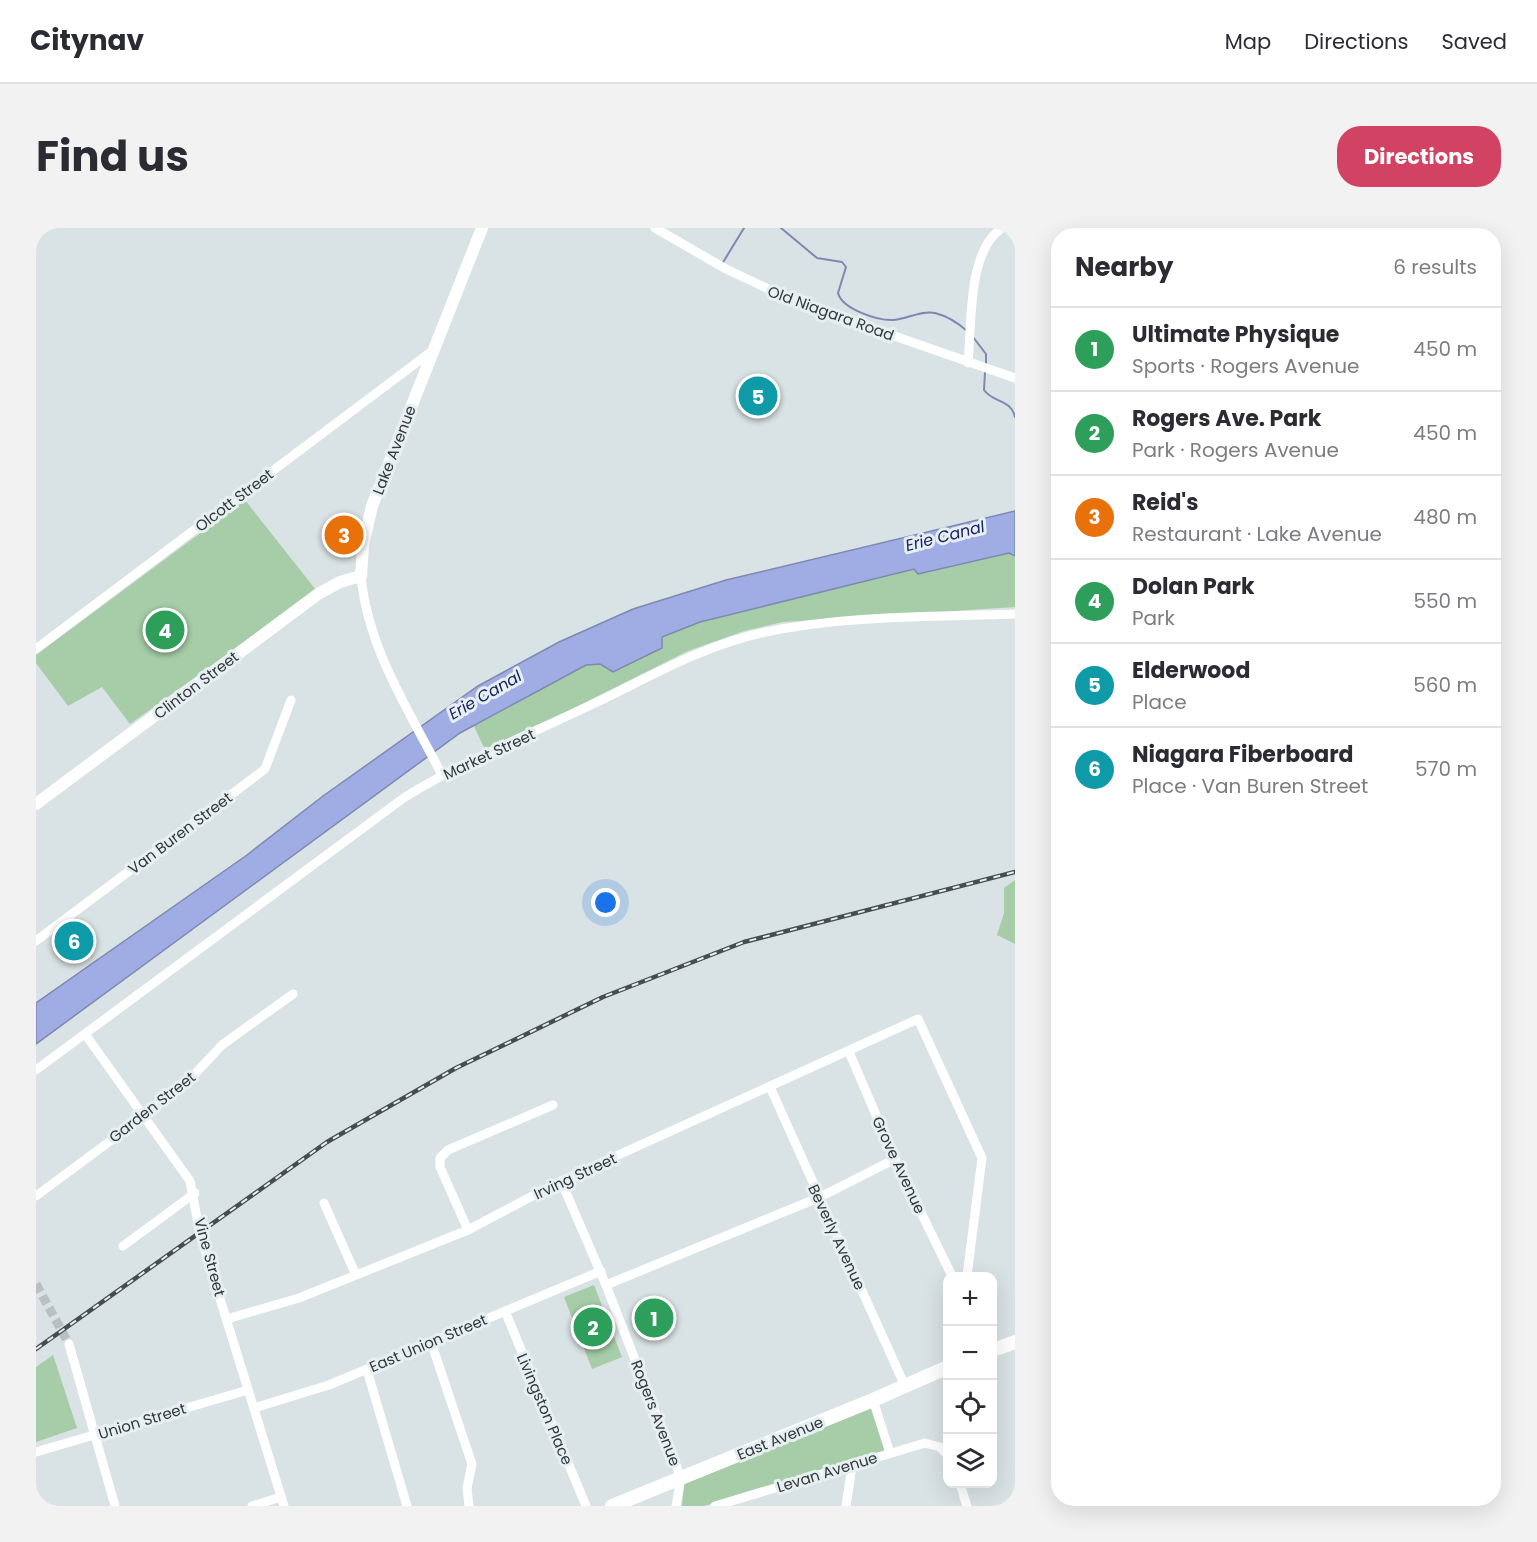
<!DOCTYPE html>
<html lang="en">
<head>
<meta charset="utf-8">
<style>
	:root { --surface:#fff; --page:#f2f2f3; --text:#2b2b33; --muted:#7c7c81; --line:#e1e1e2; --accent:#d14263 }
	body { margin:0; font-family:Poppins,sans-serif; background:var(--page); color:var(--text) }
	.controls { position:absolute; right:18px; bottom:18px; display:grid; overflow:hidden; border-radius:12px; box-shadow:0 6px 24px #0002 }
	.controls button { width:54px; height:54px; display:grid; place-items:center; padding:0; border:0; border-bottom:2px solid var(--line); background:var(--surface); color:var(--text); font:30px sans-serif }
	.you { position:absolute; left:570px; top:675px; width:21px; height:21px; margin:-15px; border:4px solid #fff; border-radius:50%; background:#1a73e8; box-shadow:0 0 0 9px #1a73e833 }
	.badge { display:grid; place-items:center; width:39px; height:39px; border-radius:50%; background:var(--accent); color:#fff; font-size:20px; font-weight:700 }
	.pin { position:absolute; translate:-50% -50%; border:3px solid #fff; box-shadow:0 2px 6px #0006 }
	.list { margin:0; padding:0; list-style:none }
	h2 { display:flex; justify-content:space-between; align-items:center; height:78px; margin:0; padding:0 24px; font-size:26px }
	h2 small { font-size:20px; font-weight:400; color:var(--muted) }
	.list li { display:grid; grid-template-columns:39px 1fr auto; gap:18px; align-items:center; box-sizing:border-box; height:84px; padding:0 24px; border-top:2px solid var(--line) }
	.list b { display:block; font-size:22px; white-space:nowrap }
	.list p { margin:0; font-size:20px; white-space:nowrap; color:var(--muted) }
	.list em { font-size:20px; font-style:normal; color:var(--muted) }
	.icon { flex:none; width:33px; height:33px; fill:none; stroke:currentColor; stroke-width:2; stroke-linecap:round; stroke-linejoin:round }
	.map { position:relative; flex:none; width:979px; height:1278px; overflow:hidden; border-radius:24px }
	header { display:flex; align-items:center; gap:36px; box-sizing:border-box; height:84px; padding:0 30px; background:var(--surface); border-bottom:2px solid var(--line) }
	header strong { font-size:28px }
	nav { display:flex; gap:33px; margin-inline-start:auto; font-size:21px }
	.intro { display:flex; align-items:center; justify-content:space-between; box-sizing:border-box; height:144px; padding:0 36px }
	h1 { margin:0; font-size:42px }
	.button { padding:15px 27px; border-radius:24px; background:var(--accent); color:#fff; font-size:21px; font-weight:700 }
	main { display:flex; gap:36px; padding:0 36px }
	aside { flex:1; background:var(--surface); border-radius:24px; box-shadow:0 6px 24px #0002 }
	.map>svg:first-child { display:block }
	.green { fill:#a6cda7 }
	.water { fill:#a0ace4; stroke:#7f89b0; stroke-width:1.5 }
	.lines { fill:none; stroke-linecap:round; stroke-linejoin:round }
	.stream { stroke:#7f89b0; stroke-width:2 }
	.minor-tunnel { stroke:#b8c0c2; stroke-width:9; stroke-dasharray:9 4.5; stroke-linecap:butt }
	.minor { stroke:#fff; stroke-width:9 }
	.major { stroke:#fff; stroke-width:12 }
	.highway { stroke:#fff; stroke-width:14 }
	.rail-casing { stroke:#474c4d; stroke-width:4.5 }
	.rail { stroke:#e6eff1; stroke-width:2; stroke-dasharray:7; stroke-linecap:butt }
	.labels { text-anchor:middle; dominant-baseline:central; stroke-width:6; stroke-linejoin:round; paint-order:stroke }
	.street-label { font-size:15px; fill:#333738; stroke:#e6eff1 }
	.water-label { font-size:16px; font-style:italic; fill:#1d2161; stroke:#e6eff1 }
</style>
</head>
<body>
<header>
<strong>Citynav</strong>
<nav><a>Map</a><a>Directions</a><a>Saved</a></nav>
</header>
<div class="intro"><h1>Find us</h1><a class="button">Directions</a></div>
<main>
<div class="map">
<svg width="979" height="1278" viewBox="0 0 979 1278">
	<rect width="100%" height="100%" fill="#d9e2e4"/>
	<g class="green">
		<path d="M209 272 280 362 94 496 66 459 32 478 0 435V427Z"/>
		<path d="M973 325 979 329V379L747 394 708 403 652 423 450 524 438 498 550 437 564 436 663 394 878 341 882 346Z"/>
		<path d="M979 652V716L961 707 968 685V660Z"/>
		<path d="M558 1057 586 1129 556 1141 528 1069Z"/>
		<path d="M17 1127 41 1200 0 1214V1139Z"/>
		<path d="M836 1180 849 1224 668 1278H646L648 1256Z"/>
	</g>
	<path class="water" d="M979 283V328L973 325 882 346 878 341 664 394 626 409V420L577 444 564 436 550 437 424 505 0 816V775L211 627 287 568 442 458 523 414 597 381 690 352Z"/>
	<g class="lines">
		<g class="stream">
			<path d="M745 0 781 30 806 34 810 39 802 65C806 81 842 93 858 92 871 91 886 82 899 85 911 88 921 94 931 103"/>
			<path d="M686 36 708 0"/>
			<path d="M937 109 950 126V138"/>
			<path d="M949 144 948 162C957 175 975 171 979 189"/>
		</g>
		<path class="minor-tunnel" d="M0 1056 33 1116"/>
		<g class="minor">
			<path d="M619 0 690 41 758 73 979 150"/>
			<path d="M932 135C936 96 931 23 966 0"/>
			<path d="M325 348C332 422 373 482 406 547"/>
			<path d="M0 421 396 123"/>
			<path d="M0 713 229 541 255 472"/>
			<path d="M49 806 154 953 164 1006 248 1278"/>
			<path d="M813 824 859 931 916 1048"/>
			<path d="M0 842 369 569C428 533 494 506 557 476 610 451 666 418 725 405 807 387 895 389 979 386"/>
			<path d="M734 859 869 1158"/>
			<path d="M525 953 570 1057 645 1250 640 1278"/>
			<path d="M0 968 108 888 157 848 186 817 257 766"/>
			<path d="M288 975 319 1045"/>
			<path d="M432 1002 404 939V930L412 922 517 877"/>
			<path d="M87 1018 159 965"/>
			<path d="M570 1057 782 970 859 931"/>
			<path d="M469 1083 550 1278"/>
			<path d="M191 1091 263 1070 432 1002 525 953 882 791 946 930 931 1048"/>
			<path d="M395 1114 436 1236 431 1260 433 1278"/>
			<path d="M33 1116 79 1278"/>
			<path d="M331 1142 371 1278"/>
			<path d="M837 1172 854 1225"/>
			<path d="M218 1180 293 1157 565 1043"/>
			<path d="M0 1224 212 1162"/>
			<path d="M924 1256 931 1278"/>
			<path d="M216 1278 245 1269"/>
			<path d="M679 1278 889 1215 904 1219 912 1228"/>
			<path d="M810 1278 816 1238"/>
		</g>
		<path class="major" d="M0 576 282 366 304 354 325 348 327 318 336 278 446 0"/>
		<g class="highway">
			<path d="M957 1122 979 1114"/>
			<path d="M576 1278 837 1172 912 1139"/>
		</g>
		<g class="rail-casing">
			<path id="rail" d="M0 1121 291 914 420 840 567 769 708 714 979 644"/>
		</g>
		<use href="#rail" class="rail"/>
	</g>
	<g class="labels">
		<g class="street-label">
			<text transform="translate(795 85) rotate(20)">Old Niagara Road</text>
			<text transform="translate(358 222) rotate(-69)">Lake Avenue</text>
			<text transform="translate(198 272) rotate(-37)">Olcott Street</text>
			<text transform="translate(160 457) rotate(-37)">Clinton Street</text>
			<text transform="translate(453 526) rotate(-25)">Market Street</text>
			<text transform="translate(144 605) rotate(-37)">Van Buren Street</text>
			<text transform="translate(116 879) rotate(-38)">Garden Street</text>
			<text transform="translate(863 937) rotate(65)">Grove Avenue</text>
			<text transform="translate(539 948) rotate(-25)">Irving Street</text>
			<text transform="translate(801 1009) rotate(65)">Beverly Avenue</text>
			<text transform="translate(174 1029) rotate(75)">Vine Street</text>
			<text transform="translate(392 1115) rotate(-23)">East Union Street</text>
			<text transform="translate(509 1181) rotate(67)">Livingston Place</text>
			<text transform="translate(620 1185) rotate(69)">Rogers Avenue</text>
			<text transform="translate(106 1193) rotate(-17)">Union Street</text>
			<text transform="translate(744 1210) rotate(-22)">East Avenue</text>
			<text transform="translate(791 1244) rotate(-17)">Levan Avenue</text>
		</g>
		<g class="water-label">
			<text transform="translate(909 308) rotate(-14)">Erie Canal</text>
			<text transform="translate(449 467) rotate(-30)">Erie Canal</text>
		</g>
	</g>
</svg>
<div class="controls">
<button>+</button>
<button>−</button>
<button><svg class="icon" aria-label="locate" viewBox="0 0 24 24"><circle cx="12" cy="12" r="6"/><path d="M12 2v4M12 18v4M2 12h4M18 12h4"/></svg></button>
<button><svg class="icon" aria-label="layers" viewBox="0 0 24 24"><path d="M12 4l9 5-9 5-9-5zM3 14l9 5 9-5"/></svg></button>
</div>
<div class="you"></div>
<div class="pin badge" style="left:618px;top:1090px;background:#2e9e5b">1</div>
<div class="pin badge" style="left:557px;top:1099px;background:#2e9e5b">2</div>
<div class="pin badge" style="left:308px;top:307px;background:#e8710a">3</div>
<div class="pin badge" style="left:129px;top:402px;background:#2e9e5b">4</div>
<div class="pin badge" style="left:722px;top:168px;background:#0f9aa8">5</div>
<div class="pin badge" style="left:38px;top:713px;background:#0f9aa8">6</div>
</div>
<aside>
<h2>Nearby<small>6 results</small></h2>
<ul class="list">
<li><span class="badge" style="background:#2e9e5b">1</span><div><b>Ultimate Physique</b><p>Sports · Rogers Avenue</p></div><em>450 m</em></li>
<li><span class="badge" style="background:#2e9e5b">2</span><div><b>Rogers Ave. Park</b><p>Park · Rogers Avenue</p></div><em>450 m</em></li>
<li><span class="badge" style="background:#e8710a">3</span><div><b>Reid's</b><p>Restaurant · Lake Avenue</p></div><em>480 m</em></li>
<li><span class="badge" style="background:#2e9e5b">4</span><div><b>Dolan Park</b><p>Park</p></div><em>550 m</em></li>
<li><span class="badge" style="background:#0f9aa8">5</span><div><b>Elderwood</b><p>Place</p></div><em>560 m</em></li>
<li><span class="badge" style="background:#0f9aa8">6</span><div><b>Niagara Fiberboard</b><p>Place · Van Buren Street</p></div><em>570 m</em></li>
</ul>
</aside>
</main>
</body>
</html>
